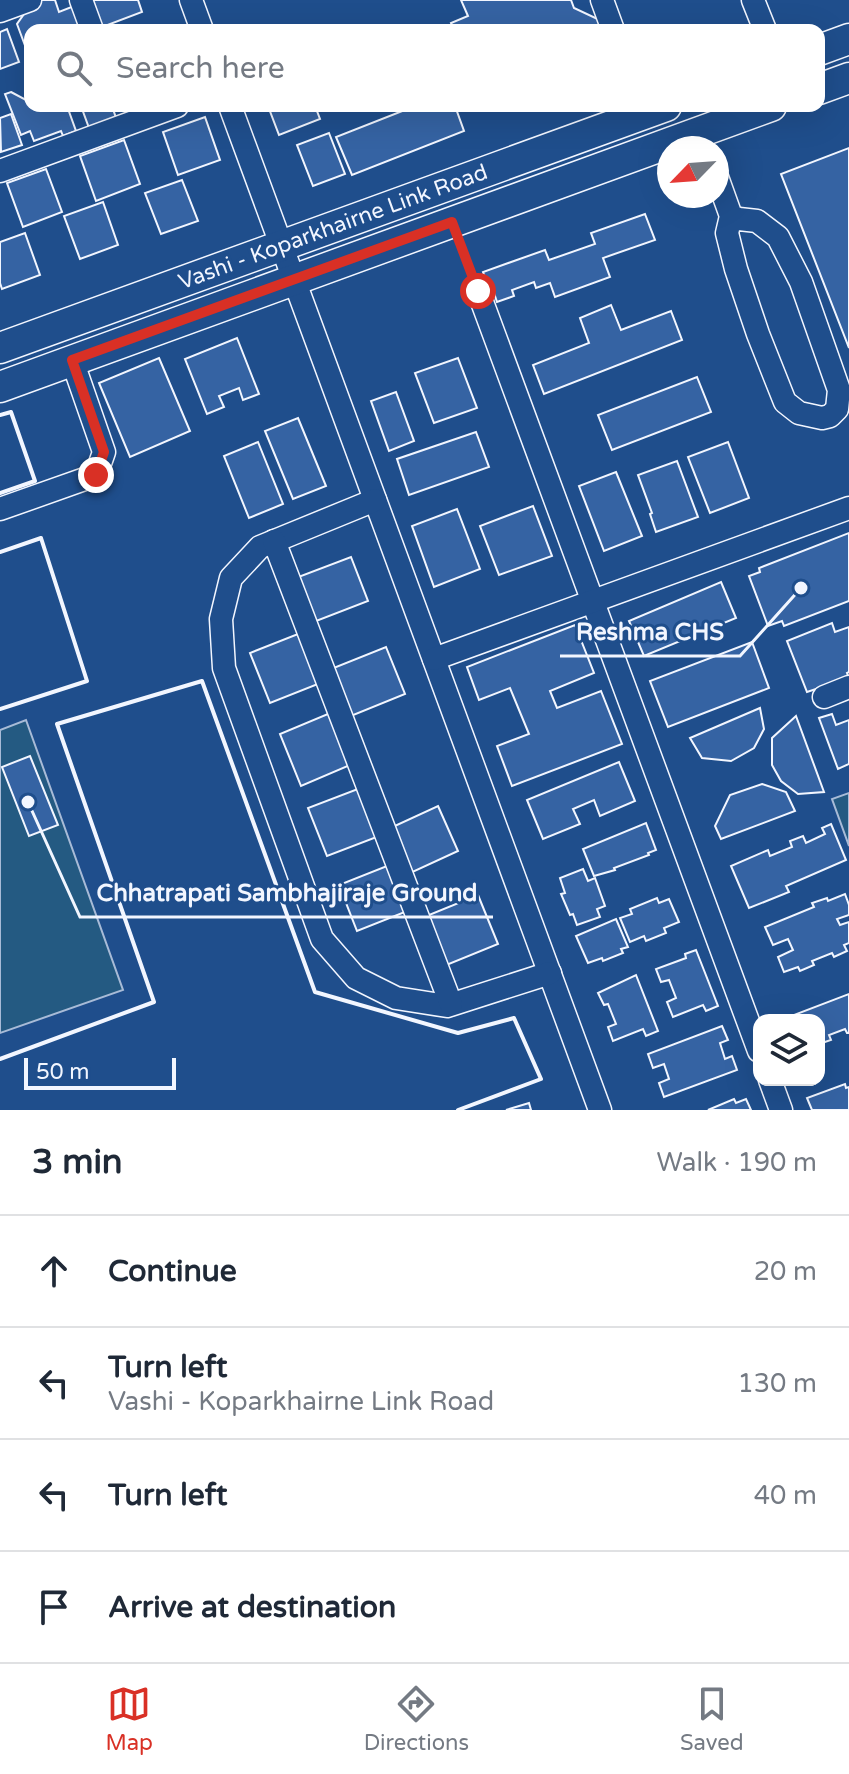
<!DOCTYPE html>
<html lang="en">
<head>
<meta charset="utf-8">
<style>
	:root { --surface:#fff; --page:#f2f2f3; --text:#1f2937; --muted:#747a83; --line:#e0e1e3; --accent:#d93025 }
	body { margin:0; font-family:"Varela Round",sans-serif; background:var(--page); color:var(--text) }
	.controls { position:absolute; right:24px; bottom:24px; display:grid; overflow:hidden; border-radius:16px; box-shadow:0 8px 32px #0002 }
	.controls button { width:72px; height:72px; display:grid; place-items:center; padding:0; border:0; border-bottom:2px solid var(--line); background:var(--surface); color:var(--text); font:40px sans-serif }
	.compass { position:absolute; left:657px; top:136px; width:72px; height:72px; border-radius:50%; background:var(--surface); box-shadow:0 8px 32px #0002; rotate:245deg }
	.scale { position:absolute; left:24px; bottom:20px; width:152px; box-sizing:border-box; padding-left:8px; border:4px solid #f2f6ff; border-top:0; font-size:22px; line-height:28px; white-space:nowrap; color:#f2f6ff; -webkit-text-stroke:6px #1f4e8c; paint-order:stroke }
	.stop { position:absolute; width:24px; height:24px; margin:-18px; border:6px solid #d93025; border-radius:50%; background:#fff }
	.stop.end { background:#d93025; border-color:#fff; box-shadow:0 2px 8px #0008 }
	.list { margin:0; padding:0; list-style:none }
	h2 { display:flex; justify-content:space-between; align-items:center; height:104px; margin:0; padding:0 32px; font-size:34px }
	h2 small { font-size:26px; font-weight:400; color:var(--muted) }
	.list li { display:grid; grid-template-columns:52px 1fr auto; gap:24px; align-items:center; box-sizing:border-box; height:112px; padding:0 32px; border-top:2px solid var(--line) }
	.list b { display:block; font-size:30px; white-space:nowrap }
	.list p { margin:0; font-size:26px; white-space:nowrap; color:var(--muted) }
	.list em { font-size:26px; font-style:normal; color:var(--muted) }
	.icon { flex:none; width:44px; height:44px; fill:none; stroke:currentColor; stroke-width:2; stroke-linecap:round; stroke-linejoin:round }
	.map { position:relative; flex:none; width:849px; height:1110px; overflow:hidden }
	.search { position:absolute; background:var(--surface); box-shadow:0 8px 32px #0002; left:24px; right:24px; top:24px; height:88px; display:flex; align-items:center; gap:20px; box-sizing:border-box; padding:0 28px; border-radius:16px; color:var(--muted); font-size:30px }
	.sheet { height:552px; background:var(--surface) }
	nav { display:flex; justify-content:space-around; align-items:center; box-sizing:border-box; height:112px; border-top:2px solid var(--line); background:var(--surface); font-size:22px; color:var(--muted) }
	nav a { display:grid; justify-items:center; gap:4px }
	nav .on { color:var(--accent) }
	.map>svg:first-child { display:block }
	.green { fill:#245a82; stroke:#a8bbd7; stroke-width:2 }
	.building { fill:#3563a3; stroke:#f2f6ff; stroke-width:2 }
	.lines { fill:none; stroke-linecap:round; stroke-linejoin:round }
	.minor-casing { stroke:#f2f6ff; stroke-width:25 }
	.major-casing { stroke:#f2f6ff; stroke-width:33 }
	.path { stroke:#b3c4dc; stroke-width:4; stroke-dasharray:6 4; stroke-linecap:butt }
	.minor { stroke:#1f4e8c; stroke-width:22 }
	.major { stroke:#1f4e8c; stroke-width:30 }
	.wall { stroke:#f2f6ff; stroke-width:4 }
	.route { stroke:#d93025; stroke-width:10 }
	.labels { text-anchor:middle; dominant-baseline:central; stroke-width:6; stroke-linejoin:round; paint-order:stroke }
	.street-label { font-size:22px; fill:#f2f6ff; stroke:#1f4e8c }
	.leader { fill:none; stroke:#f2f6ff; stroke-width:3 }
	.callout-dot { fill:#f2f6ff; stroke:#1f4e8c; stroke-width:3 }
	.callout-label { font-size:24px; text-anchor:middle; font-weight:bold; fill:#f2f6ff; stroke:#1f4e8c; stroke-width:6; stroke-linejoin:round; paint-order:stroke }
</style>
</head>
<body>
<div class="map">
<svg width="849" height="1110" viewBox="0 0 849 1110">
	<rect width="100%" height="100%" fill="#1f4e8c"/>
	<g class="green">
		<path d="M26 720 123 990 0 1033V730Z"/>
		<path d="M849 793V846L832 799Z"/>
	</g>
	<g class="building">
		<path d="M34 0H55L59 12 74 6 83 30H30V59L17 24Z"/>
		<path d="M86 0H138L142 12 97 29Z"/>
		<path d="M461 0H571L574 8 604 22 601 30H454L451 23 468 16Z"/>
		<path d="M7 29 19 62 0 69V32Z"/>
		<path d="M11 92 30 102V106H54L55 108 67 106 76 131 63 136 61 131 34 141 30 131 21 135 5 94Z"/>
		<path d="M81 106H112L116 118 89 128Z"/>
		<path d="M268 106H315L320 119 279 135Z"/>
		<path d="M415 106H455L464 131 352 175 336 137Z"/>
		<path d="M11 114 22 145 1 152 0 118Z"/>
		<path d="M205 117 220 160 178 175 163 132Z"/>
		<path d="M329 133 345 174 313 186 297 145Z"/>
		<path d="M124 140 140 184 96 201 80 156Z"/>
		<path d="M849 148V348L781 174Z"/>
		<path d="M46 169 62 212 23 227 7 183Z"/>
		<path d="M182 180 198 221 161 234 145 193Z"/>
		<path d="M103 202 118 245 80 259 64 216Z"/>
		<path d="M645 214 655 240 603 258 610 277 555 297 550 283 536 288 534 282 512 290 514 296 497 302 494 293 491 294 483 272 545 250 549 260 595 244 591 233Z"/>
		<path d="M25 233 40 275 2 289 0 283V242Z"/>
		<path d="M611 305 621 330 671 311 682 340 544 394 533 365 589 343 580 318Z"/>
		<path d="M237 338 259 394 243 400 239 388 219 396 224 407 207 414 185 359Z"/>
		<path d="M159 358 190 431 130 457 99 383Z"/>
		<path d="M458 358 477 408 434 423 415 373Z"/>
		<path d="M697 377 711 412 612 450 598 415Z"/>
		<path d="M396 392 414 441 389 451 371 401Z"/>
		<path d="M298 418 326 486 293 499 265 431Z"/>
		<path d="M476 432 489 467 409 495 397 459Z"/>
		<path d="M258 442 283 504 249 518 224 456Z"/>
		<path d="M728 442 749 498 710 513 688 457Z"/>
		<path d="M677 461 698 517 656 532 650 514 652 513 638 475Z"/>
		<path d="M616 472 642 536 604 551 579 486Z"/>
		<path d="M533 506 552 556 499 575 480 526Z"/>
		<path d="M457 509 480 569 434 587 412 526Z"/>
		<path d="M849 533V601L784 626 782 621 768 626 749 576 760 572 759 568Z"/>
		<path d="M351 557 368 601 311 623 293 579Z"/>
		<path d="M721 582 736 618 644 656 629 621Z"/>
		<path d="M832 623 835 632 849 627V672L847 673 849 678 807 692 787 641Z"/>
		<path d="M575 625 594 673 550 691 557 708 601 691 622 744 512 786 497 746 529 734 510 688 479 700 467 667Z"/>
		<path d="M303 632 323 682 270 703 250 653Z"/>
		<path d="M752 642 769 688 668 727 650 681Z"/>
		<path d="M386 647 405 694 346 718 326 671Z"/>
		<path d="M760 708 764 729 754 748 731 761 702 758 690 738Z"/>
		<path d="M335 711 357 762 301 786 280 734Z"/>
		<path d="M832 714 836 725 849 720V764L838 769 819 718Z"/>
		<path d="M796 716 824 792 798 794 781 781 772 765V738Z"/>
		<path d="M30 756 58 825 29 836 2 767Z"/>
		<path d="M619 762 635 801 600 816 594 800 573 809 580 824 543 839 527 800Z"/>
		<path d="M762 784 786 792 795 811 721 839 715 826 730 795Z"/>
		<path d="M363 787 382 835 327 856 308 808Z"/>
		<path d="M438 806 458 851 406 875 386 830Z"/>
		<path d="M646 823 656 850 648 853 649 855 614 868 615 870 594 876 583 849Z"/>
		<path d="M831 824 846 860 786 886 789 892 749 908 731 866 768 850 770 856 792 847 790 841 803 836 806 843 825 834 822 828Z"/>
		<path d="M392 864 410 910 357 931 339 885Z"/>
		<path d="M583 869 588 881 595 878 605 906 597 909 600 917 577 925 573 914 570 915 561 894 565 893 560 878Z"/>
		<path d="M845 894 849 905V915L837 919 840 925 849 922V943L844 945 847 951 834 957 832 953 812 961 814 965 800 971 798 967 784 972 778 957 793 950 788 939 773 945 765 927 814 907 812 903 827 898 828 901Z"/>
		<path d="M478 895 498 944 444 966 424 917Z"/>
		<path d="M657 898 659 903 669 899 679 922 664 928 666 933 646 941 644 936 630 942 620 918 632 914 630 909Z"/>
		<path d="M616 919 628 947 621 949 623 953 603 961 602 958 588 963 576 936Z"/>
		<path d="M696 950 718 1006 706 1011 703 1005 673 1017 667 1002 676 998 669 980 661 982 656 969 686 958 685 954Z"/>
		<path d="M636 975 658 1031 646 1036 643 1029 613 1041 608 1027 616 1024 608 1004 604 1005 598 993Z"/>
		<path d="M849 994V1033H847L845 1029 829 1035 831 1040 819 1044V1020H781Z"/>
		<path d="M722 1026 728 1040 720 1043 725 1059 732 1056 737 1070 664 1097 659 1083 669 1079 664 1064 653 1068 648 1054Z"/>
		<path d="M845 1084 846 1088 849 1087V1110H812L807 1098Z"/>
		<path d="M734 1099 736 1103 746 1099 751 1110H708Z"/>
		<path d="M529 1103 531 1110H506Z"/>
	</g>
	<g class="lines">
		<g class="minor-casing">
			<g id="minor">
				<path d="M81 0 92 30"/>
				<path d="M191 0 202 30"/>
				<path d="M602 0 613 30"/>
				<path d="M753 0 765 30"/>
				<path d="M0 11 30 0"/>
				<path d="M230 106 600 1110"/>
				<path d="M0 171 177 106"/>
				<path d="M717 177 731 216 727 233 736 269 758 334 785 402 799 413 822 418 830 416 837 409 839 390 801 282 778 237 757 221 739 219 731 216"/>
				<path d="M478 291 759 1051"/>
				<path d="M375 500 260 547 231 578 221 619 224 668 322 939 356 978 396 998 447 1006 550 973"/>
				<path d="M0 509 96 475 104 452 72 360"/>
				<path d="M274 541 451 1004"/>
				<path d="M434 659 849 508"/>
				<path d="M824 697 849 687"/>
				<path d="M770 1080 781 1110"/>
			</g>
		</g>
		<g class="major-casing">
			<g id="major">
				<path d="M819 50 849 39"/>
				<path d="M819 89 849 78"/>
				<path d="M0 348 666 106"/>
				<path d="M0 387 771 106"/>
			</g>
		</g>
		<path class="path" d="M460 245 471 274"/>
		<use href="#minor" class="minor"/>
		<use href="#major" class="major"/>
		<g class="wall">
			<path d="M0 415 11 412 35 481 0 493"/>
			<path d="M0 552 41 538 87 681 0 709"/>
			<path d="M0 1059 154 1002 57 724 202 681 315 992 458 1033 514 1018 541 1079 458 1110"/>
		</g>
	</g>
	<g class="lines">
		<path class="route" d="M96 475 104 452 72 360 452 222 478 291"/>
	</g>
	<g class="labels">
		<g class="street-label">
			<text transform="translate(333 227) rotate(-20)">Vashi - Koparkhairne Link Road</text>
		</g>
	</g>
	<path class="leader" d="M801 588L740 656H560M28 802L80 917H493"/>
	<g class="callout-dot">
		<circle cx="801" cy="588" r="8"/>
		<circle cx="28" cy="802" r="8"/>
	</g>
	<g class="callout-label">
		<text x="650" y="640">Reshma CHS</text>
		<text x="287" y="901">Chhatrapati Sambhajiraje Ground</text>
	</g>
</svg>
<div class="controls">
<button><svg class="icon" aria-label="layers" viewBox="0 0 24 24"><path d="M12 4l9 5-9 5-9-5zM3 14l9 5 9-5"/></svg></button>
</div>
<svg class="compass" viewBox="-18 -18 36 36"><path d="M0-13l5 13h-10z" fill="#e53935"/><path d="M0 13l5-13h-10z" fill="#747a83"/></svg>
<div class="scale">50 m</div>
<div class="stop" style="left:478px;top:291px"></div>
<div class="stop end" style="left:96px;top:475px"></div>
<div class="search"><svg class="icon" aria-label="search" viewBox="0 0 24 24"><circle cx="10" cy="10" r="6"/><path d="M15 15l6 6"/></svg>Search here</div>
</div>
<section class="sheet">
<h2>3 min<small>Walk · 190 m</small></h2>
<ul class="list">
<li><svg class="icon" aria-label="ahead" viewBox="0 0 24 24"><path d="M12 20V5M6 11l6-6 6 6"/></svg><div><b>Continue</b></div><em>20 m</em></li>
<li><svg class="icon" aria-label="left" viewBox="0 0 24 24"><path d="M17 20v-9H6M10 6l-5 5 5 5"/></svg><div><b>Turn left</b><p>Vashi - Koparkhairne Link Road</p></div><em>130 m</em></li>
<li><svg class="icon" aria-label="left" viewBox="0 0 24 24"><path d="M17 20v-9H6M10 6l-5 5 5 5"/></svg><div><b>Turn left</b></div><em>40 m</em></li>
<li><svg class="icon" aria-label="arrive" viewBox="0 0 24 24"><path d="M6 21V4h12l-3 4 3 4H6"/></svg><div><b>Arrive at destination</b></div></li>
</ul>
</section>
<nav>
<a class="on"><svg class="icon" aria-label="map" viewBox="0 0 24 24"><path d="M3 6l6-2 6 2 6-2v14l-6 2-6-2-6 2zM9 4v14M15 6v14"/></svg>Map</a>
<a><svg class="icon" aria-label="directions" viewBox="0 0 24 24"><path d="M12 3l9 9-9 9-9-9zM9 14v-3h6M13 9l2 2-2 2"/></svg>Directions</a>
<a><svg class="icon" aria-label="saved" viewBox="0 0 24 24"><path d="M7 4h10v16l-5-4-5 4z"/></svg>Saved</a>
</nav>
</body>
</html>
